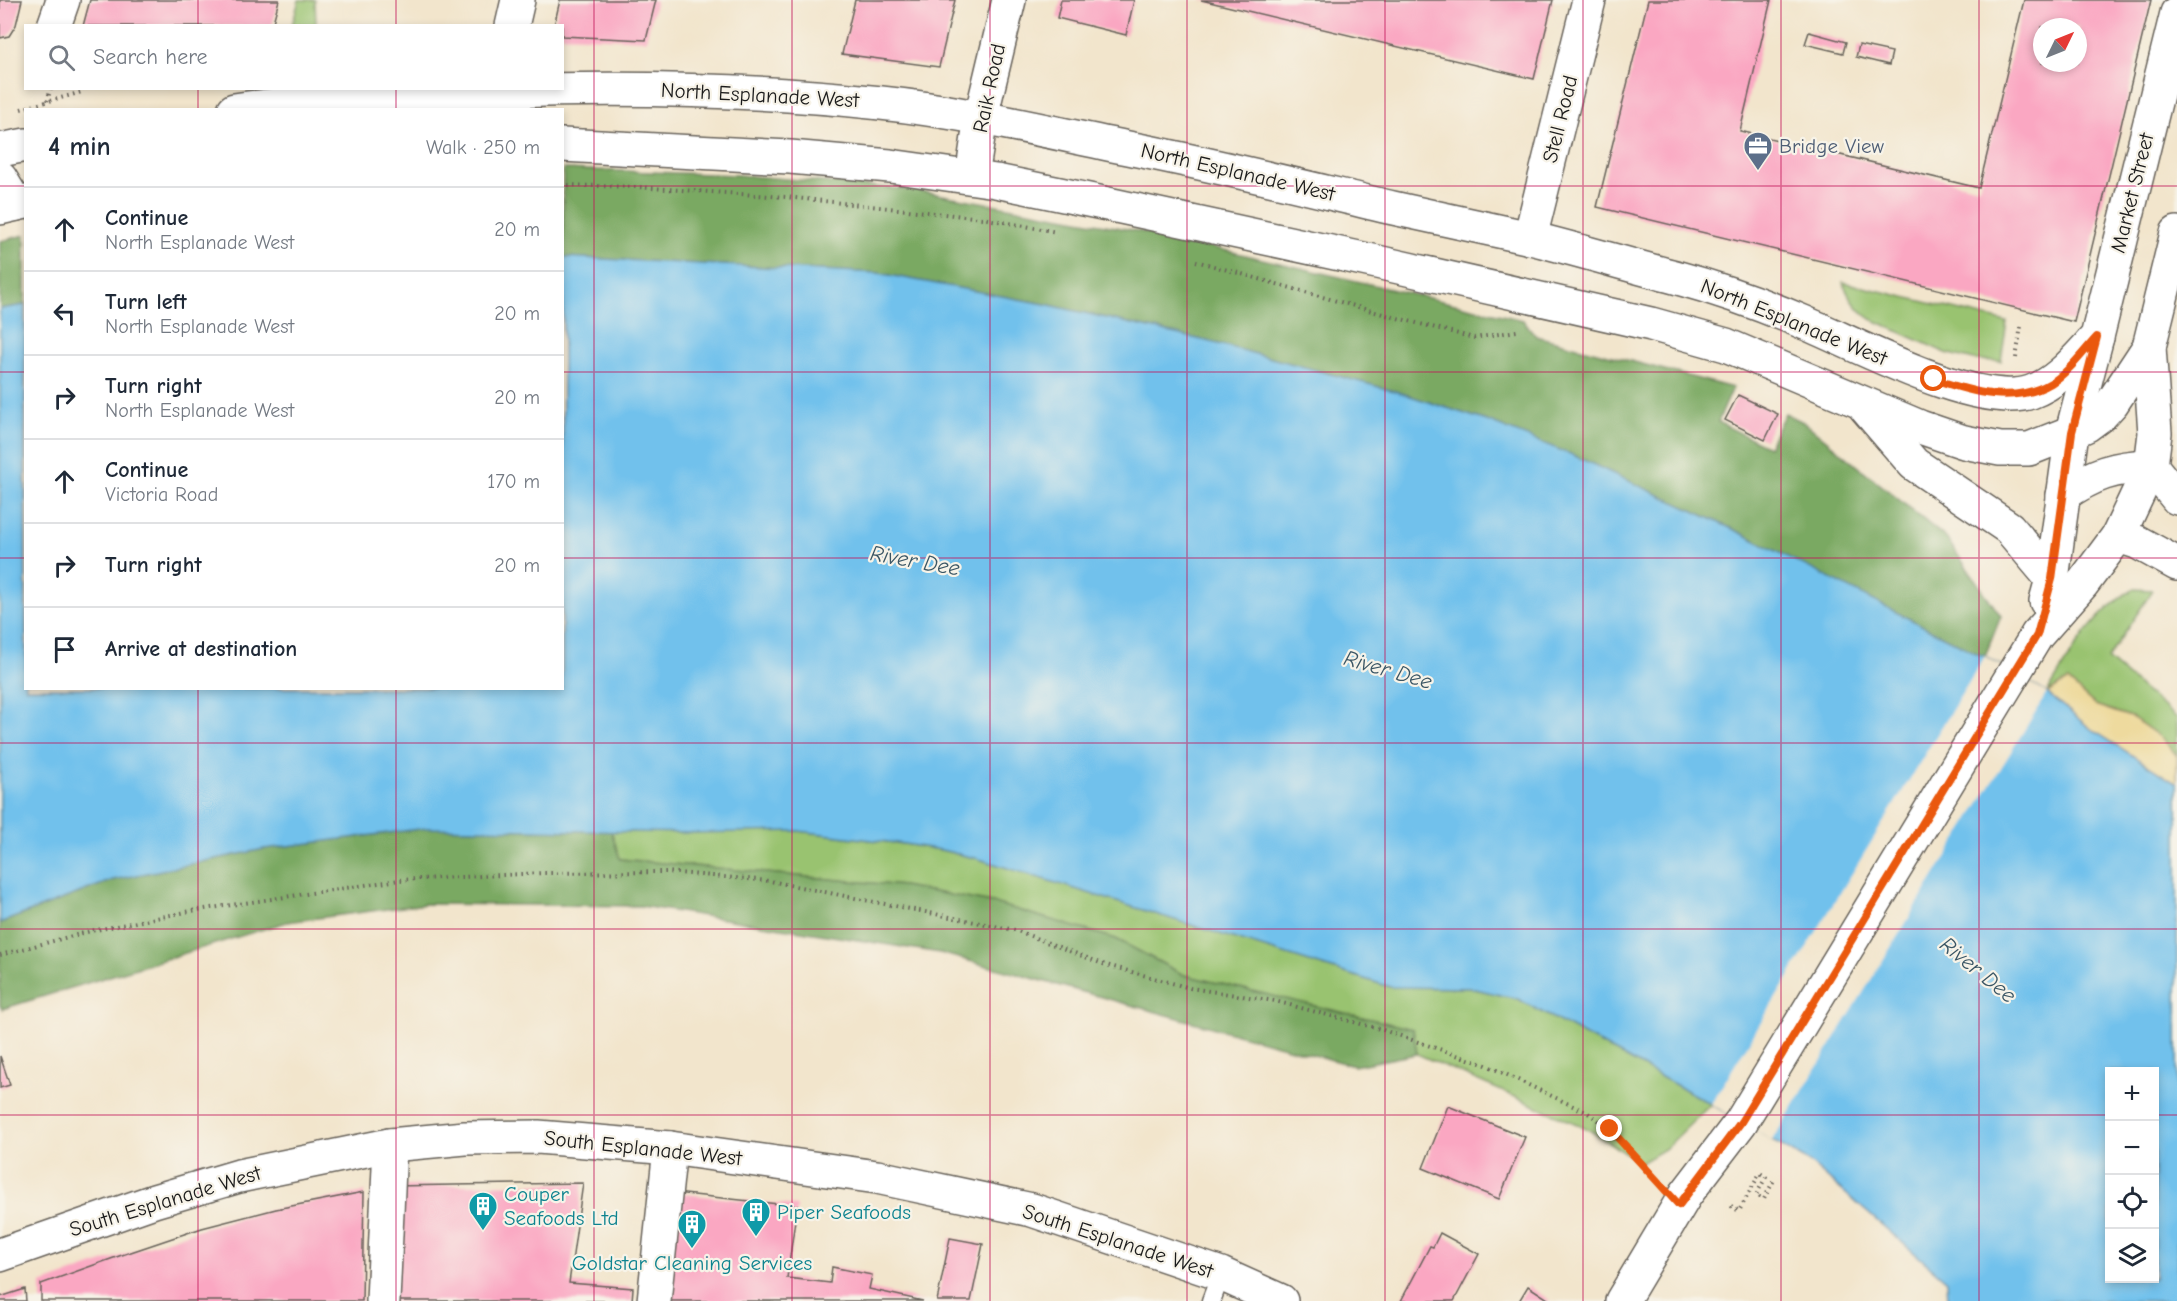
<!DOCTYPE html>
<html lang="en">
<head>
<meta charset="utf-8">
<style>
	:root { --surface:#fff; --page:#f2f2f3; --text:#1f2937; --muted:#747a83; --line:#e0e1e3 }
	body { margin:0; font-family:"Comic Neue",sans-serif; background:var(--page); color:var(--text) }
	.controls { position:absolute; right:18px; bottom:18px; display:grid; overflow:hidden; border-radius:0px; box-shadow:0 3px 9px #0003 }
	.controls button { width:54px; height:54px; display:grid; place-items:center; padding:0; border:0; border-bottom:2px solid var(--line); background:var(--surface); color:var(--text); font:30px sans-serif }
	.compass { position:absolute; left:2033px; top:18px; width:54px; height:54px; border-radius:50%; background:var(--surface); box-shadow:0 3px 9px #0003; rotate:47deg }
	.stop { position:absolute; width:18px; height:18px; margin:-14px; border:4px solid #ea580c; border-radius:50%; background:#fff }
	.stop.end { background:#ea580c; border-color:#fff; box-shadow:0 2px 6px #0008 }
	.list { margin:0; padding:0; list-style:none }
	h2 { display:flex; justify-content:space-between; align-items:center; height:78px; margin:0; padding:0 24px; font-size:26px }
	h2 small { font-size:20px; font-weight:400; color:var(--muted) }
	.list li { display:grid; grid-template-columns:39px 1fr auto; gap:18px; align-items:center; box-sizing:border-box; height:84px; padding:0 24px; border-top:2px solid var(--line) }
	.list b { display:block; font-size:22px; white-space:nowrap }
	.list p { margin:0; font-size:20px; white-space:nowrap; color:var(--muted) }
	.list em { font-size:20px; font-style:normal; color:var(--muted) }
	.icon { flex:none; width:33px; height:33px; fill:none; stroke:currentColor; stroke-width:2; stroke-linecap:round; stroke-linejoin:round }
	.map { position:relative; flex:none; width:2177px; height:1301px; overflow:hidden }
	.search { position:absolute; background:var(--surface); box-shadow:0 3px 9px #0003; left:24px; top:24px; width:540px; height:66px; display:flex; align-items:center; gap:15px; box-sizing:border-box; padding:0 21px; border-radius:0px; color:var(--muted); font-size:22px }
	.panel { position:absolute; background:var(--surface); box-shadow:0 3px 9px #0003; left:24px; top:108px; width:540px; height:582px; border-radius:0px }
	.map>svg:first-child { display:block }
	.green { fill:#99c36f; stroke:#5a7046; stroke-width:1.5 }
	.forest { fill:#7aa962; stroke:#4b623f; stroke-width:1.5 }
	.sand { fill:#eeda9e; stroke:#857b5d; stroke-width:1.5 }
	.water { fill:#71c1ec; stroke:#466e84; stroke-width:1.5; fill-rule:evenodd }
	.pier { fill:#f2e5cc }
	.building { fill:#faa7c2; fill-rule:evenodd }
	.lines { fill:none; stroke-linecap:round; stroke-linejoin:round }
	.service-casing { stroke:#67625a; stroke-width:21 }
	.minor-casing { stroke:#67625a; stroke-width:36 }
	.tertiary-casing { stroke:#67625a; stroke-width:36 }
	.primary-casing { stroke:#67625a; stroke-width:36 }
	.path { stroke:#67625a; stroke-width:4; stroke-dasharray:1.5 4.5; stroke-linecap:butt }
	.service { stroke:#fff; stroke-width:18 }
	.minor { stroke:#fff; stroke-width:33 }
	.tertiary { stroke:#fff; stroke-width:33 }
	.primary { stroke:#fff; stroke-width:33 }
	.route { stroke:#ea580c; stroke-width:8 }
	.grid { fill:none; stroke:#c2185b; stroke-width:1.5; stroke-opacity:0.55 }
	.labels { text-anchor:middle; dominant-baseline:central; stroke-width:4.5; stroke-linejoin:round; paint-order:stroke }
	.street-label { font-size:21px; fill:#1c1c1c; stroke:#f7f3e8 }
	.service-label { font-size:21px; fill:#4e5e75; stroke:#f7f3e8; text-anchor:start }
	.culture-label { font-size:21px; fill:#0d838f; stroke:#f7f3e8; text-anchor:start }
	.water-label { font-size:22px; font-style:italic; fill:#3a5665; stroke:#f7f3e8 }
</style>
</head>
<body>
<div class="map">
<svg width="2177" height="1301" viewBox="0 0 2177 1301">
	<rect width="100%" height="100%" fill="#f7f3e8"/>
	<filter id="ink" filterUnits="userSpaceOnUse"><feTurbulence type="fractalNoise" baseFrequency=".0167" numOctaves="2"/><feDisplacementMap in="SourceGraphic" scale="12" xChannelSelector="R" yChannelSelector="G"/><feConvolveMatrix kernelMatrix="1 2 1 2 8 2 1 2 1" color-interpolation-filters="sRGB"/></filter>
	<filter id="wash" filterUnits="userSpaceOnUse"><feTurbulence type="fractalNoise" baseFrequency=".008" numOctaves="4" result="noise"/><feDisplacementMap in="SourceGraphic" scale="24" xChannelSelector="R" yChannelSelector="G"/><feGaussianBlur stdDeviation="1.35" result="paint"/><feColorMatrix in="noise" values="0 0 0 0 0 0 0 0 0 0 0 0 0 0 0 0 0 1.4 0 .05"/><feComposite in="paint" operator="in"/></filter>
	<g filter="url(#wash)">
		<rect width="100%" height="100%" fill="#f2e5cc"/>
		<g class="green">
			<path d="M299 0H315L316 25H292Z"/>
			<path d="M1843 282 2007 322 2001 361 1974 360 1946 353 1871 319C1858 310 1848 297 1843 282Z"/>
			<path d="M2133 589 2153 590 2107 659 2177 718V756L2163 739 2133 718 2095 705 2068 681 2047 693C2072 653 2091 615 2133 589Z"/>
			<path d="M611 831H798L904 844 941 850 979 859 1390 987 1471 988 1518 999 1711 1104 1665 1149 1641 1163 1586 1128 1417 1054 1413 1029 1184 975 1116 939 997 904 903 886 620 859Z"/>
		</g>
		<g class="forest">
			<path d="M563 169 738 175 915 190 1160 235 1523 320 1536 336 1733 388 1718 422 1768 447 1785 413 1805 423 1946 538 2001 616 1985 656 1978 654 1739 532 1575 456 1487 421 1398 392 1211 342 1045 304 878 273 563 257Z"/>
			<path d="M25 235V305L0 309V241Z"/>
			<path d="M427 828 611 831 620 859 903 886 997 904 1116 939 1184 975 1413 1029 1417 1054 1354 1066 940 953 641 906 426 904 287 922 2 1009 0 1005V923L113 880 263 849Z"/>
		</g>
		<path class="sand" d="M2068 681 2095 705 2133 718 2163 739 2177 756V812L2091 729 2047 693Z"/>
		<path class="water" d="M563 257 878 273 1045 304 1211 342 1398 392 1487 421 1575 456 1739 532 1978 654 1985 656 2047 693 2091 729 2177 784V1301H1948L1947 1281 1809 1162 1711 1104 1518 999 1471 988 1390 987 979 859 941 850 904 844 798 831 688 833 427 828 264 849 113 880 0 923V309L25 305 26 688H562ZM2110 1072H2154V1278H2110Z"/>
		<path class="pier" d="M1985 656 2047 693 1772 1141 1711 1104Z"/>
		<g id="blocks">
			<g class="building">
				<path d="M0 0H22L16 25 9 36 0 38Z"/>
				<path d="M90 0H279L272 26H83Z"/>
				<path d="M560 0H656L646 40 562 36V26H554Z"/>
				<path d="M855 0H955L939 67 842 54Z"/>
				<path d="M1061 0H1134L1126 35 1057 18Z"/>
				<path d="M1201 0H1553L1534 79Z"/>
				<path d="M1648 0H1771L1740 131 1979 188 2024 0H2151L2074 322 1597 207ZM2042 27H2078V63H2042Z"/>
				<path d="M1809 32 1846 42 1843 53 1805 44Z"/>
				<path d="M1859 45 1892 52 1889 65 1856 57Z"/>
				<path d="M1738 395 1778 414 1765 440 1725 420Z"/>
				<path d="M0 1056 10 1085 0 1088Z"/>
				<path d="M1448 1106 1525 1137 1499 1199 1423 1168Z"/>
				<path d="M583 1183 569 1283 633 1288 632 1301H387L392 1186Z"/>
				<path d="M364 1192 362 1301H41V1284L122 1255 202 1228 276 1209Z"/>
				<path d="M675 1193 797 1206 787 1278 830 1283 832 1267 872 1275 869 1289 923 1301H659Z"/>
				<path d="M1440 1233 1479 1254 1454 1301H1401L1430 1246 1433 1247Z"/>
				<path d="M950 1238 983 1244 971 1301H937Z"/>
				<path d="M1528 1286 1551 1301H1519Z"/>
				<path d="M25 1289 26 1301H0V1297Z"/>
			</g>
		</g>
	</g>
	<g filter="url(#ink)">
		<use href="#blocks" fill-opacity="0" stroke="#67625a" stroke-width="1.5"/>
		<g class="lines">
			<g class="service-casing">
				<path id="service" d="M1211 1301 1221 1274"/>
			</g>
			<g class="minor-casing">
				<g id="minor">
					<path d="M54 26 63 0"/>
					<path d="M512 26 518 0"/>
					<path d="M972 177 981 117 1009 0"/>
					<path d="M1530 238 1589 0"/>
					<path d="M2151 466 2177 498"/>
					<path d="M2118 536 2137 542 2177 564"/>
					<path d="M383 1301 390 1145"/>
					<path d="M654 1301 670 1148"/>
				</g>
			</g>
			<g class="tertiary-casing">
				<g id="tertiary">
					<path d="M0 178 16 204"/>
					<path d="M2063 495C2093 474 2114 467 2151 466"/>
					<path d="M2046 601 2052 579 2072 432 2097 337"/>
					<path d="M0 1255 154 1201 239 1176 390 1145 465 1138 538 1137 670 1148 877 1177 1032 1210 1221 1274 1281 1301"/>
					<path d="M1622 1301 1686 1194 1741 1122 2037 635 2083 583 2118 536 2151 466 2155 433 2149 347"/>
				</g>
			</g>
			<g class="primary-casing">
				<g id="primary">
					<path d="M234 110C301 101 369 97 436 94 585 86 733 87 881 103 968 112 1053 133 1138 150 1224 167 1308 188 1393 208 1437 218 1482 227 1526 237 1576 249 1625 264 1675 277 1719 289 1761 304 1803 322 1856 344 1977 410 2031 392 2059 382 2077 358 2097 337L2177 13"/>
					<path d="M562 145 790 157 890 166 996 181 1098 202 1377 262 1651 324 1726 345 1920 427 1964 442 2000 449H2029L2072 432 2087 425 2102 414 2112 403 2149 347 2177 233"/>
					<path d="M0 150 26 145"/>
					<path d="M0 208 26 202"/>
					<path d="M1865 407 1914 464 2009 528 2052 579"/>
				</g>
			</g>
			<g class="path">
				<path d="M47 101 51 88"/>
				<path d="M21 109 82 92"/>
				<path d="M562 185 636 187 786 197 982 218 1057 232"/>
				<path d="M1196 261 1386 315 1474 338 1517 331"/>
				<path d="M2016 358 2021 326"/>
				<path d="M0 955 91 931 191 911 399 880 543 873 667 872 770 881 1015 930 1103 964 1190 988 1275 1001 1380 1029 1486 1065 1588 1113 1610 1129 1657 1180"/>
				<path d="M1731 1206 1739 1211 1760 1173 1766 1177 1756 1195 1764 1199 1774 1180"/>
			</g>
			<use href="#service" class="service"/>
			<use href="#minor" class="minor"/>
			<use href="#tertiary" class="tertiary"/>
			<use href="#primary" class="primary"/>
		</g>
	</g>
	<g class="lines" filter="url(#ink)">
		<path class="route" d="M1610 1129 1679 1205 1741 1122 2037 635 2052 579 2072 432 2097 337C2083 352 2069 372 2051 383 2014 405 1971 392 1934 379"/>
	</g>
	<path class="grid" d="M198 0V26M396 0V26M594 0V1301M792 0V1301M990 0V1301M1187 0V1301M1385 0V1301M1583 0V1301M1781 0V1301M1979 0V1301M198 88V110M396 88V110M0 186H26M562 186H2177M0 372H26M562 372H2177M0 558H26M562 558H2177M198 688V1301M396 688V1301M0 743H2177M0 929H2177M0 1115H2110M2154 1115H2177"/>
	<defs>
		<g id="office-pin" transform="scale(1.5)"><path d="M0 17L-7.5 6A9.5 9.5 0 1 1 7.5 6Z" fill="#5c6f8a" stroke="#f7f3e8"/><path d="M-6-3h4V-5.5h4V-3h4V5H-6ZM-1-4.5V-3h2v-1.5ZM-6 0V1H6V0Z" fill="#fff"/></g>
		<g id="building-pin" transform="scale(1.5)"><path d="M0 17L-7.5 6A9.5 9.5 0 1 1 7.5 6Z" fill="#0f9aa8" stroke="#f7f3e8"/><path d="M-4-6H4V6H1V3H-1V6H-4ZM-2.5-4.3h1.7v1.8h-1.7ZM.8-4.3h1.7v1.8H.8ZM-2.5-1h1.7V.8h-1.7ZM.8-1h1.7V.8H.8Z" fill="#fff"/></g>
	</defs>
	<g fill-rule="evenodd">
		<use href="#office-pin" x="1758" y="146"/>
		<use href="#building-pin" x="483" y="1206"/>
		<use href="#building-pin" x="756" y="1212"/>
		<use href="#building-pin" x="692" y="1224"/>
	</g>
	<g class="labels">
		<g class="street-label">
			<text transform="translate(989 88) rotate(-78)">Raik Road</text>
			<text transform="translate(760 95) rotate(3)">North Esplanade West</text>
			<text transform="translate(1560 119) rotate(-76)">Stell Road</text>
			<text transform="translate(1238 172) rotate(13)">North Esplanade West</text>
			<text transform="translate(2132 193) rotate(-76)">Market Street</text>
			<text transform="translate(1794 322) rotate(22)">North Esplanade West</text>
			<text transform="translate(643 1148) rotate(6)">South Esplanade West</text>
			<text transform="translate(165 1201) rotate(-17)">South Esplanade West</text>
			<text transform="translate(1118 1241) rotate(18)">South Esplanade West</text>
		</g>
		<g class="service-label">
			<text x="1779" y="146">Bridge View</text>
		</g>
		<g class="culture-label">
			<text x="504" y="1194">Couper<tspan x="504" dy="24">Seafoods Ltd</tspan></text>
			<text x="777" y="1212">Piper Seafoods</text>
			<text x="692" y="1263" text-anchor="middle">Goldstar Cleaning Services</text>
		</g>
		<g class="water-label">
			<text transform="translate(915 561) rotate(10)">River Dee</text>
			<text transform="translate(1388 670) rotate(16)">River Dee</text>
			<text transform="translate(1978 970) rotate(39)">River Dee</text>
		</g>
	</g>
</svg>
<div class="controls">
<button>+</button>
<button>−</button>
<button><svg class="icon" aria-label="locate" viewBox="0 0 24 24"><circle cx="12" cy="12" r="6"/><path d="M12 2v4M12 18v4M2 12h4M18 12h4"/></svg></button>
<button><svg class="icon" aria-label="layers" viewBox="0 0 24 24"><path d="M12 4l9 5-9 5-9-5zM3 14l9 5 9-5"/></svg></button>
</div>
<svg class="compass" viewBox="-18 -18 36 36"><path d="M0-13l5 13h-10z" fill="#e53935"/><path d="M0 13l5-13h-10z" fill="#747a83"/></svg>
<div class="stop" style="left:1934px;top:379px"></div>
<div class="stop end" style="left:1610px;top:1129px"></div>
<div class="search"><svg class="icon" aria-label="search" viewBox="0 0 24 24"><circle cx="10" cy="10" r="6"/><path d="M15 15l6 6"/></svg>Search here</div>
<section class="panel">
<h2>4 min<small>Walk · 250 m</small></h2>
<ul class="list">
<li><svg class="icon" aria-label="ahead" viewBox="0 0 24 24"><path d="M12 20V5M6 11l6-6 6 6"/></svg><div><b>Continue</b><p>North Esplanade West</p></div><em>20 m</em></li>
<li><svg class="icon" aria-label="left" viewBox="0 0 24 24"><path d="M17 20v-9H6M10 6l-5 5 5 5"/></svg><div><b>Turn left</b><p>North Esplanade West</p></div><em>20 m</em></li>
<li><svg class="icon" aria-label="right" viewBox="0 0 24 24"><path d="M7 20v-9h11M14 6l5 5-5 5"/></svg><div><b>Turn right</b><p>North Esplanade West</p></div><em>20 m</em></li>
<li><svg class="icon" aria-label="ahead" viewBox="0 0 24 24"><path d="M12 20V5M6 11l6-6 6 6"/></svg><div><b>Continue</b><p>Victoria Road</p></div><em>170 m</em></li>
<li><svg class="icon" aria-label="right" viewBox="0 0 24 24"><path d="M7 20v-9h11M14 6l5 5-5 5"/></svg><div><b>Turn right</b></div><em>20 m</em></li>
<li><svg class="icon" aria-label="arrive" viewBox="0 0 24 24"><path d="M6 21V4h12l-3 4 3 4H6"/></svg><div><b>Arrive at destination</b></div></li>
</ul>
</section>
</div>
</body>
</html>
